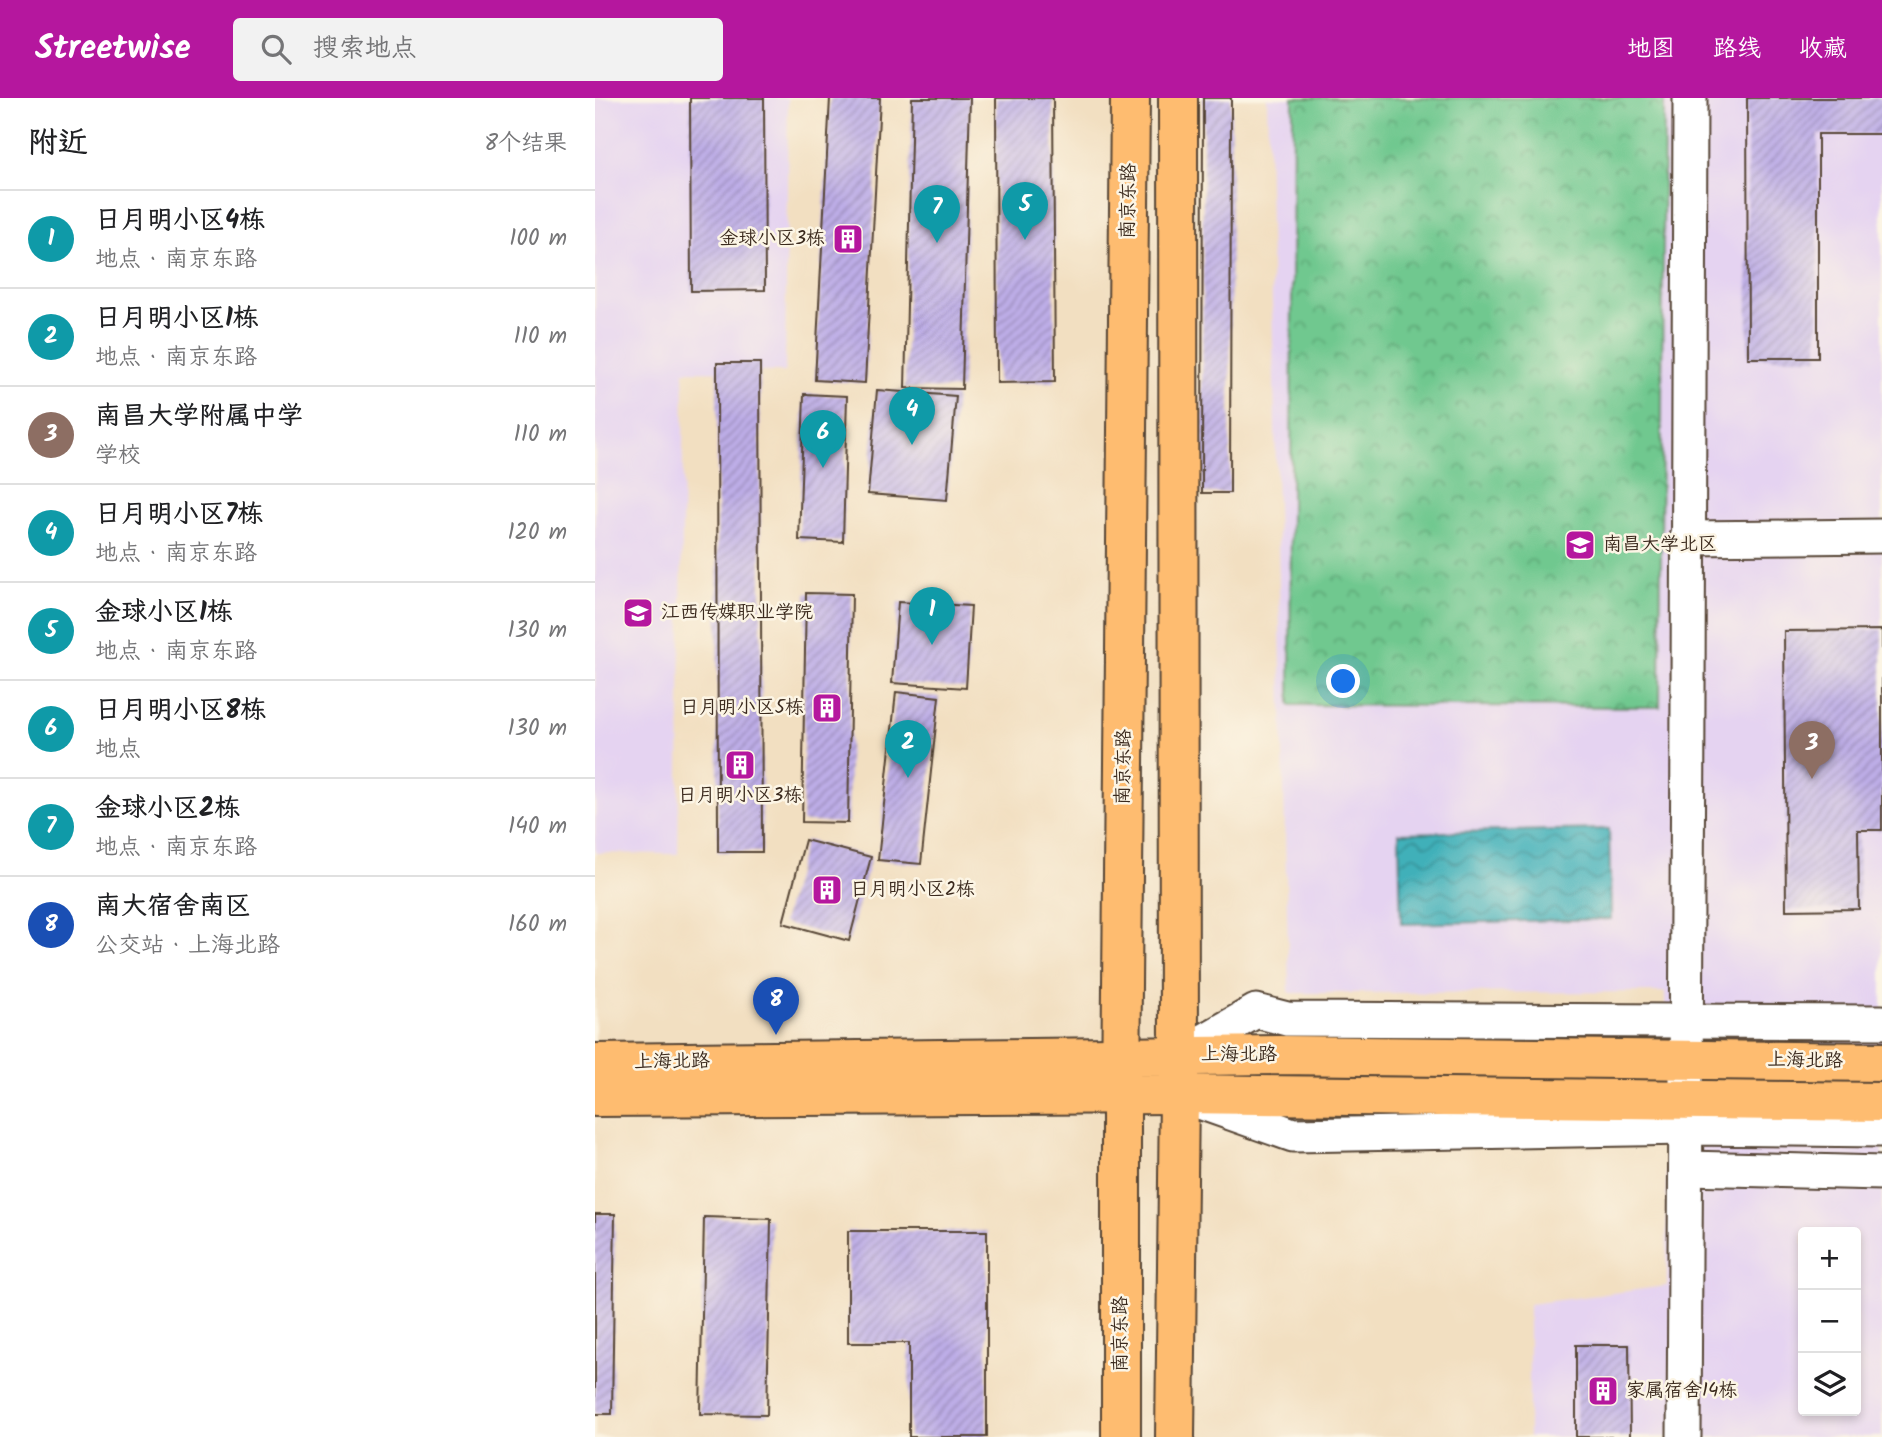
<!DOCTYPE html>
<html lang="zh">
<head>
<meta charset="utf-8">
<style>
	:root { --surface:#fff; --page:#f2f2f2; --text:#202124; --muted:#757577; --line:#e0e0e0; --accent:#b5179e }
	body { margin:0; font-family:Kalam,"LXGW WenKai TC",sans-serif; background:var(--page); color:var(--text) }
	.controls { position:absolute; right:21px; bottom:21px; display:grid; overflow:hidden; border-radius:7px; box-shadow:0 4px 10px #0003 }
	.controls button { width:63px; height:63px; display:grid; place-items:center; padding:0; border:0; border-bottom:2px solid var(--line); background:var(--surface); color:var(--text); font:35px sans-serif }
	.you { position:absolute; left:749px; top:584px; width:24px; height:24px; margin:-18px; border:5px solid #fff; border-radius:50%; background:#1a73e8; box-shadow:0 0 0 10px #1a73e833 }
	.badge { display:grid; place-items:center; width:46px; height:46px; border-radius:50%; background:var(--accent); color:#fff; font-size:23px; font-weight:700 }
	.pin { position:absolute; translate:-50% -58px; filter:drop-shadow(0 2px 4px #0008) }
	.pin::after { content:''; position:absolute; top:37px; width:24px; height:21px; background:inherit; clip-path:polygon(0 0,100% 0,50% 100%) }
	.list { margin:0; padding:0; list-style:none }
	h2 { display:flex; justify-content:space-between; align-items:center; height:91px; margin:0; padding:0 28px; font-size:30px }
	h2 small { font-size:23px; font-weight:400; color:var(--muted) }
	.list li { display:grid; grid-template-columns:46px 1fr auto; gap:21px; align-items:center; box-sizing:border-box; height:98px; padding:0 28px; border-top:2px solid var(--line) }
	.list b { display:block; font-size:26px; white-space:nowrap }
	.list p { margin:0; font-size:23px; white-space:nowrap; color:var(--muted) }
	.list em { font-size:23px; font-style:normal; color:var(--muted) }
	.icon { flex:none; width:38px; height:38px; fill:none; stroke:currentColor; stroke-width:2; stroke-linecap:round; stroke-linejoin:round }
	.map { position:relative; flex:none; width:1287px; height:1339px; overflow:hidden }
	header { display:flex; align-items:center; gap:42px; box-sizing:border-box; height:98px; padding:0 35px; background:var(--accent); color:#fff }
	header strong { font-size:33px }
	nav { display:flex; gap:38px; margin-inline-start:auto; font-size:24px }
	.search { width:490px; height:63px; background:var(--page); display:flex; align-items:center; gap:18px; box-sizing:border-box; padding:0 24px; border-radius:7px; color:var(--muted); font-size:26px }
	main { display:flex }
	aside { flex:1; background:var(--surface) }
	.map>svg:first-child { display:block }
	.built { fill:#e5d3f1; fill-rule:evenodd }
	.park { fill:url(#park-crowns); stroke:#557956; stroke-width:2 }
	.water { fill:url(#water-waves); stroke:#3d6d6c; stroke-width:2 }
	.building { fill:url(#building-hatch) }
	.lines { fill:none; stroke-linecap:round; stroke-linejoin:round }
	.minor-casing { stroke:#564536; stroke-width:37 }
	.major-casing { stroke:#564536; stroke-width:42 }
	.minor { stroke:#fff; stroke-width:33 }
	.major { stroke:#febc70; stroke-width:38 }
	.labels { text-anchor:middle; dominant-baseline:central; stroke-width:5; stroke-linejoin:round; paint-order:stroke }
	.street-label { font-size:19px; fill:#3b2a1e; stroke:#fcf5e5 }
	.poi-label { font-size:19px; fill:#3b2a1e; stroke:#fcf5e5; text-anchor:start }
</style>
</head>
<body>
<header>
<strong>Streetwise</strong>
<div class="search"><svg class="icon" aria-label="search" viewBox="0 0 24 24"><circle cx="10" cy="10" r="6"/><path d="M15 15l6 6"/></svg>搜索地点</div>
<nav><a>地图</a><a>路线</a><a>收藏</a></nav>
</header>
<main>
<aside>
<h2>附近<small>8个结果</small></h2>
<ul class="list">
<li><span class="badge" style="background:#0f9aa8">1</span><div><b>日月明小区4栋</b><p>地点 · 南京东路</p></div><em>100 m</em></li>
<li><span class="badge" style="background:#0f9aa8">2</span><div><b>日月明小区1栋</b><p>地点 · 南京东路</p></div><em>110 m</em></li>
<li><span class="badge" style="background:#8d6e63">3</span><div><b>南昌大学附属中学</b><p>学校</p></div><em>110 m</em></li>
<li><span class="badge" style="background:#0f9aa8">4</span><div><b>日月明小区7栋</b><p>地点 · 南京东路</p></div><em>120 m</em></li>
<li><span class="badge" style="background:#0f9aa8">5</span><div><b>金球小区1栋</b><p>地点 · 南京东路</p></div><em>130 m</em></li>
<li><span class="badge" style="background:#0f9aa8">6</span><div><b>日月明小区8栋</b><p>地点</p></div><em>130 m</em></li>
<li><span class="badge" style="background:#0f9aa8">7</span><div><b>金球小区2栋</b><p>地点 · 南京东路</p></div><em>140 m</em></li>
<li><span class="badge" style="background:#1a4fb4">8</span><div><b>南大宿舍南区</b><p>公交站 · 上海北路</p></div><em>160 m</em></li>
</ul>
</aside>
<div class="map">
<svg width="1287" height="1339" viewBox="0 0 1287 1339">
	<defs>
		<pattern id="park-crowns" width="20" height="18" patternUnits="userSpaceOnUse" patternTransform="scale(1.75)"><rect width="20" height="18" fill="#6fc88f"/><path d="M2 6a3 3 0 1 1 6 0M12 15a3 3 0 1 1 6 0" fill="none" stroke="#5ca374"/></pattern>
		<pattern id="water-waves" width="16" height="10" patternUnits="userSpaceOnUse" patternTransform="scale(1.75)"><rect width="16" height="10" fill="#3fb0b9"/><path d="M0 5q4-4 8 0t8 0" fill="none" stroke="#368f96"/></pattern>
		<pattern id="building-hatch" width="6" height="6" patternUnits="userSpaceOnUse" patternTransform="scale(1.75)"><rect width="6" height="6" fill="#bdade7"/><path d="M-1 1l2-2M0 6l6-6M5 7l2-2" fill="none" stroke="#9b8dbb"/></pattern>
	</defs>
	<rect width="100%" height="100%" fill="#fcf5e5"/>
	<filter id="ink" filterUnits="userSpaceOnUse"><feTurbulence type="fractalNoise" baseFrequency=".0143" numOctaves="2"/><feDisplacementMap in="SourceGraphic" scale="14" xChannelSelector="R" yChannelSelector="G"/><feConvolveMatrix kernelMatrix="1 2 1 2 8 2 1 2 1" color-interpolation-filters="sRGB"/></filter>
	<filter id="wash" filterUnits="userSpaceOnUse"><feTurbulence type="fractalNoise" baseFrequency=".00686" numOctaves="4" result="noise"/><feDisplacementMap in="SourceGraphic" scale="28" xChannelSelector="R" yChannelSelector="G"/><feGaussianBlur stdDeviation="1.57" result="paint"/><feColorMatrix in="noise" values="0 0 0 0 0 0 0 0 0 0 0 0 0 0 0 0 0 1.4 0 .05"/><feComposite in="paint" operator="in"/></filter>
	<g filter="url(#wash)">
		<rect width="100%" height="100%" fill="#f2dfc1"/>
		<g class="built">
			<path d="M0 0H193L190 274 89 273 83 756 0 755Z"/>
			<path d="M672 0H1287V1339H934V1206L1072 1188 1070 894 694 895ZM1208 1134H1261V1313H1208Z"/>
		</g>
		<path class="park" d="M698 0H1069L1065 609 695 607Z"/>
		<path class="water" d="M1014 731 1016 821 806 826 804 735Z"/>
		<g id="blocks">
			<g class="building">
				<path d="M95 0H169L170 192 96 193Z"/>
				<path d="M235 0H285L270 285 220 282Z"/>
				<path d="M317 0H375L367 291 310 290Z"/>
				<path d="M401 0H458L460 284 402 285Z"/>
				<path d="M608 0H636L635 395H607Z"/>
				<path d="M1152 0H1287V36H1223V260H1153Z"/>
				<path d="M122 265H165L167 754H123Z"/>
				<path d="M282 292 361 298 352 402 273 396Z"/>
				<path d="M209 296 252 298 248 444 204 442Z"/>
				<path d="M211 495 257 496 253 725 207 724Z"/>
				<path d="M303 504 376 508 371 590 297 585Z"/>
				<path d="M1287 532V732H1263L1264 811 1191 812 1189 533Z"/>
				<path d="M301 594 344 599 326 766 283 762Z"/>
				<path d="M210 742 276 759 254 843 188 825Z"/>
				<path d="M0 1116H20L17 1316H0Z"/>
				<path d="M109 1119 176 1121 172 1317 105 1316Z"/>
				<path d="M253 1133H392V1339H314V1245H253Z"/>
				<path d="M981 1247H1034L1035 1339H981Z"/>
			</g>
		</g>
	</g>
	<g filter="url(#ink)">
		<use href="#blocks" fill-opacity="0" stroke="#564536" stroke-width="2"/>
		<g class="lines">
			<g class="minor-casing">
				<g id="minor">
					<path d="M1092 440 1287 438"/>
					<path d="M583 958 661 913 692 921 1287 924"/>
					<path d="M596 1001 698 1037 1093 1030 1287 1032"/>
					<path d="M1092 1070 1287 1075"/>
					<path d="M1089 1339C1094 893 1092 446 1095 0"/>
				</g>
			</g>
			<g class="major-casing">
				<g id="major">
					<path d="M0 965 683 957 1287 964"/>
					<path d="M0 999 584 996 1287 1004"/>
					<path d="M526 1339V998L535 0"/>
					<path d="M580 1339 584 996 583 0"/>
				</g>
			</g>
			<use href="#minor" class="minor"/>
			<use href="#major" class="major"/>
		</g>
	</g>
	<defs>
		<g id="building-square" transform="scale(1.575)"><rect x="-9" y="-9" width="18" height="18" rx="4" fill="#b5179e" stroke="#fcf5e5"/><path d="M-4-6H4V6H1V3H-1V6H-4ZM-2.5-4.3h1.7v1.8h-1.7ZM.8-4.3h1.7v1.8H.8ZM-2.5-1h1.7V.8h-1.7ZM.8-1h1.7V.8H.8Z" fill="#fff"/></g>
		<g id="university-square" transform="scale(1.575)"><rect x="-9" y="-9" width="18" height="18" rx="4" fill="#b5179e" stroke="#fcf5e5"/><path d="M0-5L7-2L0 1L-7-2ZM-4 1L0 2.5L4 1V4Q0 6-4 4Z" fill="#fff"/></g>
		<g id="school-square" transform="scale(1.575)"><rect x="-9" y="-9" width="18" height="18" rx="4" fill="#b5179e" stroke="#fcf5e5"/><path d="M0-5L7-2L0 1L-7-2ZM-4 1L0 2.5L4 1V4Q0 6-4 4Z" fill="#fff"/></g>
	</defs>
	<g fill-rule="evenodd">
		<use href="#building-square" x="253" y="141"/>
		<use href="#university-square" x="985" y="447"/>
		<use href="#school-square" x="43" y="515"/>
		<use href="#building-square" x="232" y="610"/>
		<use href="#building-square" x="145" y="667"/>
		<use href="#building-square" x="232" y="792"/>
		<use href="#building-square" x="1008" y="1293"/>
	</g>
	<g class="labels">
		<g class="street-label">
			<text transform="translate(534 103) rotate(-89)">南京东路</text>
			<text transform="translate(529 669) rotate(-89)">南京东路</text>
			<text x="644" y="957">上海北路</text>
			<text transform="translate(1210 963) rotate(1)">上海北路</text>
			<text transform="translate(77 964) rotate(-1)">上海北路</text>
			<text transform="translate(526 1236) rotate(-90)">南京东路</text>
		</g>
		<g class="poi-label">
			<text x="230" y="141" text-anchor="end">金球小区3栋</text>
			<text x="1008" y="447">南昌大学北区</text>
			<text x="66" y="515">江西传媒职业学院</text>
			<text x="209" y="610" text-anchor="end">日月明小区5栋</text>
			<text x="145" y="698" text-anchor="middle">日月明小区3栋</text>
			<text x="255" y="792">日月明小区2栋</text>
			<text x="1031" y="1293">家属宿舍14栋</text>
		</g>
	</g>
</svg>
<div class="controls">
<button>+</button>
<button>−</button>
<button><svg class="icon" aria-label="layers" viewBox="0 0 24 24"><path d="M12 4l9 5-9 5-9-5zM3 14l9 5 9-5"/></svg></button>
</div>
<div class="you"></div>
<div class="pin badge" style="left:337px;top:547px;background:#0f9aa8">1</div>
<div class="pin badge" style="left:313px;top:680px;background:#0f9aa8">2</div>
<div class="pin badge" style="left:1217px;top:681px;background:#8d6e63">3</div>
<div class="pin badge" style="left:317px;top:347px;background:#0f9aa8">4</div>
<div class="pin badge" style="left:430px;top:142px;background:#0f9aa8">5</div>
<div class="pin badge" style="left:228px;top:370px;background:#0f9aa8">6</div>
<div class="pin badge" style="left:342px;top:145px;background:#0f9aa8">7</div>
<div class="pin badge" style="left:181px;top:937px;background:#1a4fb4">8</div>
</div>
</main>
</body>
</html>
